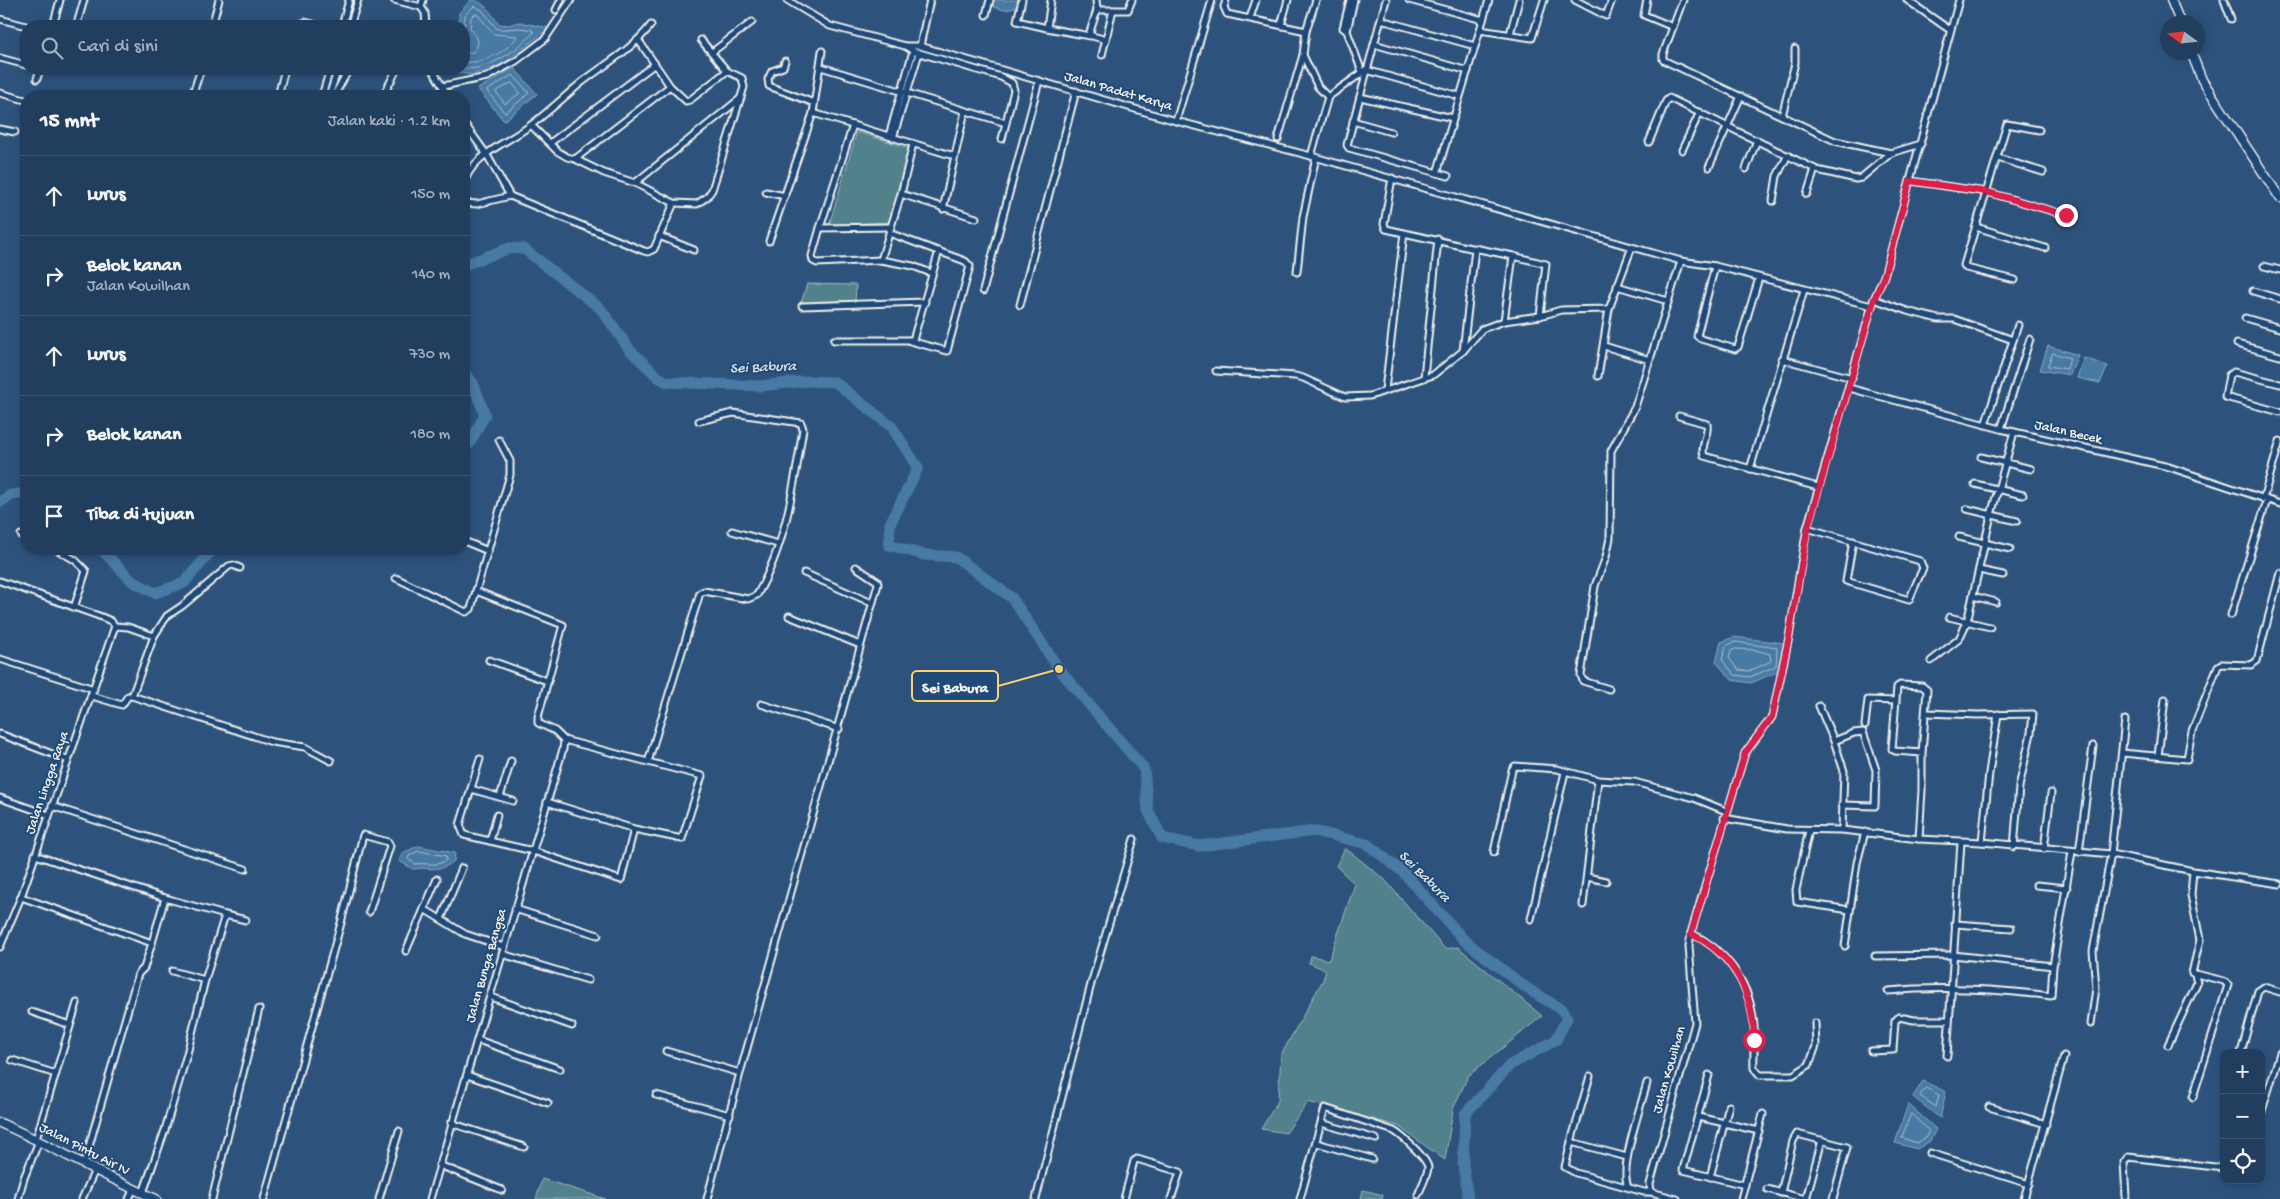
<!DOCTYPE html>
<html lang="id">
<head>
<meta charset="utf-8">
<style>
	:root { --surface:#223e5e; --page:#2a4564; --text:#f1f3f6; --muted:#a2aebc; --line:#3f5773 }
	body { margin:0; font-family:"Gochi Hand",sans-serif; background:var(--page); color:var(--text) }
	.controls { position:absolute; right:15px; bottom:15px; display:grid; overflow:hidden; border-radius:10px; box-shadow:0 2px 8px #0003 }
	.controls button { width:45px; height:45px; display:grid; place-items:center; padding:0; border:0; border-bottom:1px solid var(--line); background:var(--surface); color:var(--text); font:25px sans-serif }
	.compass { position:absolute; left:2160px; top:15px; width:45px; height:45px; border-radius:50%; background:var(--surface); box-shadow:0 2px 8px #0003; rotate:285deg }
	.stop { position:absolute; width:15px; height:15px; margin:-11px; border:4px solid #e11d48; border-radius:50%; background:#fff }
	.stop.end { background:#e11d48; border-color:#fff; box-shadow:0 1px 5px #0008 }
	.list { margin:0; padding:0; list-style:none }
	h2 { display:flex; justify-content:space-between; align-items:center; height:65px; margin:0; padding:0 20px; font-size:21px }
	h2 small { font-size:16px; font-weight:400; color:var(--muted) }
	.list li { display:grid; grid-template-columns:32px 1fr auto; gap:15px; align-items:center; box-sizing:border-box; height:80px; padding:0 20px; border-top:1px solid var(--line) }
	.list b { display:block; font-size:19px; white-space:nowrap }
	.list p { margin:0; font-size:16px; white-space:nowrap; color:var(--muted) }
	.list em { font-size:16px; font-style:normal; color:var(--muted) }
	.icon { flex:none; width:28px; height:28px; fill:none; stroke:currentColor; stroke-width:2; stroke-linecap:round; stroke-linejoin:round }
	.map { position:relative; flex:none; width:2280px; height:1199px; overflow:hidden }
	.search { position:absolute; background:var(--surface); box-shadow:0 2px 8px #0003; left:20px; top:20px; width:450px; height:55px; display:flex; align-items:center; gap:12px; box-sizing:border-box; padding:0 18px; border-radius:20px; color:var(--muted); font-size:19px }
	.panel { position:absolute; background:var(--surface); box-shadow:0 2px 8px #0003; left:20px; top:90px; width:450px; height:465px; border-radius:20px }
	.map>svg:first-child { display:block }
	.green { fill:#51818b; stroke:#a2b9ba }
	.water { fill:#477aa4; stroke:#8caabf }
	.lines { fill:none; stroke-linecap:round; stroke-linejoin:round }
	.shore { stroke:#afc1cd; stroke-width:1 }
	.river { stroke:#477aa4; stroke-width:11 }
	.street-casing { stroke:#f4f1e8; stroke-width:9 }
	.secondary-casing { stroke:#f4f1e8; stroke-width:11 }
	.street { stroke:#1f4a7a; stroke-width:5 }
	.secondary { stroke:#1f4a7a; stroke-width:8 }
	.route { stroke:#e11d48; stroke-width:6 }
	.labels { text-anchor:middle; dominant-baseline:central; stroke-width:4; stroke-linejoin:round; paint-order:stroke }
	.street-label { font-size:14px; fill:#f4f1e8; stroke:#1f4a7a }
	.water-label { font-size:15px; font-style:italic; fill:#dadfde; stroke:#1f4a7a }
	.leader { fill:none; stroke:#ffd166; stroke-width:2 }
	.callout-dot { fill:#ffd166; stroke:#1f4a7a; stroke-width:2 }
	.callout { fill:#1f4a7a; stroke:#ffd166; stroke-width:2 }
	.callout-label { font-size:15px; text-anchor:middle; font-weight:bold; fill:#f4f1e8 }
</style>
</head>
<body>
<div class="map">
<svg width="2280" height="1199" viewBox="0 0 2280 1199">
	<rect width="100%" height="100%" fill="#2d537d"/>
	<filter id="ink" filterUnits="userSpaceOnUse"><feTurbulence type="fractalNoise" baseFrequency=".02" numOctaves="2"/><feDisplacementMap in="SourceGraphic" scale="10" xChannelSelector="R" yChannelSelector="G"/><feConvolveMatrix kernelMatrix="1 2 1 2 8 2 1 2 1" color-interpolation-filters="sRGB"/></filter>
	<g filter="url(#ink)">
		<g class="green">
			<path d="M857 132 909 148 890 222 829 225Z"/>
			<path d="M807 284 856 285 855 304 801 303Z"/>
			<path d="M1345 848 1384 879 1445 949 1458 947 1542 1016 1468 1076 1453 1109 1445 1160 1398 1126 1308 1102 1286 1133 1261 1129 1278 1101 1281 1055 1323 980 1326 970 1309 963 1311 956 1329 960 1355 884 1336 866Z"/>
			<path d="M542 1179 606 1199H536Z"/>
			<path d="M1363 1190 1383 1195 1382 1199H1361Z"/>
		</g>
		<g class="water">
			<path d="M471 0C484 0 492 15 499 24L509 25 518 22 549 28 502 65 471 75 452 71 453 69H464V43L468 42 464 39V26H459V13Z"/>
			<path d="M990 0H1024C1015 10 1006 12 994 7Z"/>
			<path d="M514 68 537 94 504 121 478 89Z"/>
			<path d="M2048 346 2078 355 2070 375 2040 370Z"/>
			<path d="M2084 358 2108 366 2100 383 2077 378Z"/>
			<path d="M1734 637 1784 643 1781 670 1751 683 1732 680 1716 662 1721 642Z"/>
			<path d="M418 846 455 853 454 861C437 874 432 866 413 869L399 861 403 853Z"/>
			<path d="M1923 1081 1946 1092 1940 1118 1913 1097Z"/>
			<path d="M1908 1104 1936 1129 1930 1141 1917 1149 1895 1143Z"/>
		</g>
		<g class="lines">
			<g class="shore">
				<path d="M464 27 465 15 474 6 482 10 497 29C511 30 517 26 532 30L534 32C521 48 485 73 464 68"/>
				<path d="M464 54 473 52C482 43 477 36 470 28L471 18 474 14 478 15 494 34 517 36C510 51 480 65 464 62"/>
				<path d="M513 75 529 93 505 113 487 91Z"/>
				<path d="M512 83 520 93 505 104 496 92Z"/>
				<path d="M2053 353 2070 358 2067 369 2048 366Z"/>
				<path d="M1735 642 1777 648 1776 666 1750 677 1735 675 1722 660 1726 646Z"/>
				<path d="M1736 649 1756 650 1770 654 1771 661 1750 671 1738 670 1729 658 1731 651Z"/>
				<path d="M419 851 446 856 447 859C438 868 426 862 415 864L408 859 409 856Z"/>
				<path d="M1926 1088 1939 1095 1936 1107 1920 1096Z"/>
				<path d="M1911 1114 1929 1131 1926 1137 1917 1143 1902 1138Z"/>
			</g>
			<g class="river">
				<path d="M464 265 510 248 524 249 601 309 630 350 658 377 667 382 760 386 808 381 835 382 892 427 918 468 890 524 889 545 924 555 956 557 1012 598 1059 669 1144 769 1148 810 1162 838 1199 846 1314 831 1367 844 1403 872 1465 941 1528 989 1561 1009 1567 1018 1556 1040 1510 1065 1465 1114 1463 1164 1468 1199"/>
				<path d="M464 372 473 383 485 415 469 444 464 445"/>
				<path d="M0 502 11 495 26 493"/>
				<path d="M101 549 132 581 155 593 184 583 213 549"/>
			</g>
			<g class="street-casing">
				<g id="street">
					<path d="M394 0 421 7 425 13 426 26"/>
					<path d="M787 0 830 26 905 46 913 51 1001 77 1012 83 1014 90 1002 139"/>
					<path d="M1022 0 1017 21 1047 28"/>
					<path d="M1051 0 1047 28 1090 36"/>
					<path d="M1096 0 1097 10 1089 35 1106 40"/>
					<path d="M1226 0 1224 7 1227 14 1306 31"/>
					<path d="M1316 0 1306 31 1303 55 1318 87 1328 97"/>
					<path d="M1350 0 1343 28 1347 31 1362 72"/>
					<path d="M1386 0 1347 145 1349 148 1448 176"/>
					<path d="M1409 0 1483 20"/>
					<path d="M1575 0 1606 16 1612 0"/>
					<path d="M1647 0 1644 15 1673 27"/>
					<path d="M1683 0 1663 54V60L1835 141 1891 153"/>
					<path d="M1907 0 1950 30"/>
					<path d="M2224 0 2231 19"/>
					<path d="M421 7 423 0"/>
					<path d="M556 10 561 0"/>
					<path d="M1097 10H1128L1132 0"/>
					<path d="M986 15 990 0"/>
					<path d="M1250 18 1256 0"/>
					<path d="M0 19 26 26"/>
					<path d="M1381 20 1475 46"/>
					<path d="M77 24 84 0"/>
					<path d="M1281 25 1288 0"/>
					<path d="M53 26 60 0"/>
					<path d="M212 26 219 0"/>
					<path d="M297 26 305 22 321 26"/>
					<path d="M342 26 349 0"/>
					<path d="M350 26 358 0"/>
					<path d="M1480 30 1532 38 1544 0"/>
					<path d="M1347 31 1354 0"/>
					<path d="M1510 34 1519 0"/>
					<path d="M639 41 670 86 686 101 690 100 727 71"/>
					<path d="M1374 44 1468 71"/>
					<path d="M905 46H920L1176 121 1311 156 1681 261 1715 266 1872 306"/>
					<path d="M920 46 930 0"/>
					<path d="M712 52 752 22"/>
					<path d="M1102 55 1113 10"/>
					<path d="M0 58 26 65"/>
					<path d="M785 61 783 67 772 71 768 79 769 86 814 103"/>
					<path d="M821 67 1006 123"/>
					<path d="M432 69 448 96"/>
					<path d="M1366 70 1459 96"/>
					<path d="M37 79 40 69"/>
					<path d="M443 86 487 77 516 61 545 39 571 0"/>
					<path d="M0 93 25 100"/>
					<path d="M192 96 201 69"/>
					<path d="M278 96 285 69"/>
					<path d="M322 96 330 69"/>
					<path d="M329 96 338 69"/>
					<path d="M334 96 349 69"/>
					<path d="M383 96 397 69"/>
					<path d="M1360 97 1453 118"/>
					<path d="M813 113 954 156"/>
					<path d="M1782 116 1795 63V49"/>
					<path d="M1176 121 1212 0"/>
					<path d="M1353 121 1391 132"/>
					<path d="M464 123 487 155 510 196 644 251 648 252 654 249 674 203"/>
					<path d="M531 125 557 151 567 157 575 159 604 173 635 183 674 203 697 204 707 197 712 190 744 87 742 78 727 71 701 40"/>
					<path d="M853 125 820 228 812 256 813 261 817 263 881 260 913 266 931 273"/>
					<path d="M0 129 15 132"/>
					<path d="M889 136 913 51"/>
					<path d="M893 138 919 53"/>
					<path d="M1278 139 1303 55"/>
					<path d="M1649 142 1666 101 1669 98 1817 170 1856 179 1861 178 1891 153 1921 144"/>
					<path d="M550 143 655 64"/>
					<path d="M1682 150 1700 112"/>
					<path d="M1311 156 1328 97 1366 70"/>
					<path d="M1998 158 2043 172"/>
					<path d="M575 159 670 86"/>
					<path d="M1709 167 1741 96"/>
					<path d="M1746 169 1757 140"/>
					<path d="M1437 173 1489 0"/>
					<path d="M1392 178 1384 224 1386 229 1475 249 1463 351"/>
					<path d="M1911 181 1987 192 2066 215"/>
					<path d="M635 183 741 98"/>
					<path d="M464 184C471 155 509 142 531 125 548 112 564 97 581 83 605 64 632 50 651 25"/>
					<path d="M766 192 785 196"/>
					<path d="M901 194 976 218"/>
					<path d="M1807 194 1815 169"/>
					<path d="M1773 201 1777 176 1788 155"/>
					<path d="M464 203 477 204 510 196"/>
					<path d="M943 209 965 111"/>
					<path d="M1976 227 2045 248"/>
					<path d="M820 228 890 227"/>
					<path d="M889 233 965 261 970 266 947 351 910 341"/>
					<path d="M659 236 694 250"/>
					<path d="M769 241 813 113 822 51"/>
					<path d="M1474 248 1513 256 1504 321"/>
					<path d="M1513 256 1546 264 1540 316"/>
					<path d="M881 260 901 194 913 144"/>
					<path d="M1715 266 1697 336 1701 339 1735 349 1738 347 1759 278"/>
					<path d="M2264 266 2280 270"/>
					<path d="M1297 272 1303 217 1316 157"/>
					<path d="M2015 280 1966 268 1964 265 2007 124 2039 130"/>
					<path d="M1617 286 1668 301"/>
					<path d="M983 291 1039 81"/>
					<path d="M2253 291 2280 299"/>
					<path d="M1874 299 1907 311 1938 319H1954L2013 340"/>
					<path d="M1020 305 1076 91"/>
					<path d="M802 306 925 302"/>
					<path d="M2245 318 2280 328"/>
					<path d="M834 340H913L939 251"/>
					<path d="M2237 344 2280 356"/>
					<path d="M1604 346 1650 360"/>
					<path d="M1782 359 1852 378"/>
					<path d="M1216 371 1295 376 1303 378 1345 397 1370 396 1433 375 1463 351 1482 329 1504 321 1540 316 1561 310 1609 309 1632 247"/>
					<path d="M1598 376 1609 309"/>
					<path d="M1424 377 1438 239"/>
					<path d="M2280 384 2234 372 2229 375 2225 397 2280 412"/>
					<path d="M1849 388 2001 429 2169 467 2280 504"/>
					<path d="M1385 390 1404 233"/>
					<path d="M1679 416 1707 424C1709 435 1700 446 1704 456L1818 487"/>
					<path d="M1985 425 2018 325"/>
					<path d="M2001 429 2030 339"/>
					<path d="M499 440 510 461V475L476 591 563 625 538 717V723L555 731 564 740 648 762 700 593 704 591 748 599 757 595C786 545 794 485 803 429L801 423 733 413 699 421"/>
					<path d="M1981 457 2031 469"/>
					<path d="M1750 469 1804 290"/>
					<path d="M1975 484 2023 495"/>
					<path d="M2263 499 2280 441"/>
					<path d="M1967 509 2017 521"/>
					<path d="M1807 528 1920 561 1923 568 1909 600 1846 581 1853 541"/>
					<path d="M732 531 778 544"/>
					<path d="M21 535 26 537"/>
					<path d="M1959 537 2010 549"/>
					<path d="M464 541 488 551"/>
					<path d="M56 549 75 560 86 571 74 608"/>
					<path d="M1979 570 2003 575"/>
					<path d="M804 573 872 603"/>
					<path d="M396 578 466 612 471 609 476 591"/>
					<path d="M0 581 99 616 111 621 115 626 128 627 154 636"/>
					<path d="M1973 596 1996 602"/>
					<path d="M2231 615 2267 500"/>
					<path d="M789 616 860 645"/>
					<path d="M1949 617 1990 627"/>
					<path d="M0 659 94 689"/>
					<path d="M489 660 547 681"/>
					<path d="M1931 661 1959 639 1967 622 1991 515 2014 432"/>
					<path d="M1609 689 1583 681 1581 675 1595 586 1606 557 1610 538 1611 451 1635 407 1681 261"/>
					<path d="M92 696 122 705 128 696H132"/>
					<path d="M132 696 272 742 305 747 331 761"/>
					<path d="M132 696 154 636 167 616 182 606 229 566 233 565 240 568"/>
					<path d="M761 704 839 729"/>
					<path d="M1819 706 1834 741 1844 771 1842 830"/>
					<path d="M1927 713 1978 715 2033 714 2031 733 2019 787 2014 847"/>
					<path d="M1865 725 1868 700 1896 701"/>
					<path d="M0 734 68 760"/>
					<path d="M1834 741 1854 733 1863 732 1876 770 1875 806 1842 805"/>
					<path d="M2122 753 2187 759 2192 731 2218 666 2221 664 2251 665 2257 661 2280 573"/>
					<path d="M2158 756 2165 699"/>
					<path d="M480 759 460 825 464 835 533 851 621 880 634 829"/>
					<path d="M471 789 513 801"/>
					<path d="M500 797 511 761"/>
					<path d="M0 798 49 815"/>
					<path d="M547 802 634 829 682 839 702 776 648 762"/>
					<path d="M52 806 245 869"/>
					<path d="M1724 818 1787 829 1842 830 1919 839 1982 842 2111 854 2193 871 2280 884"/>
					<path d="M1809 830 1796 890 1797 902 1850 910"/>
					<path d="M1919 839 1922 790V753L1927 690 1922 686 1900 685 1897 687 1892 749 1895 751 1922 753"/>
					<path d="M490 841 497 815"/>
					<path d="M1982 842 1989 773 1998 714"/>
					<path d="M2044 849 2051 793"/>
					<path d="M1494 852 1512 770 1515 766 1557 769 1598 780 1634 782 1694 798 1726 811"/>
					<path d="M2079 852 2093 746"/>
					<path d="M35 855 165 898 225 915 205 980 187 1054 165 1130 143 1193"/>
					<path d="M2193 871 2191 895 2200 940 2192 973 2224 981 2228 985 2193 1097"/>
					<path d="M1587 877 1606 881"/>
					<path d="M2036 885 2067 888"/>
					<path d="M21 897 152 943 144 968 138 974 84 1164"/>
					<path d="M1583 905 1598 780"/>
					<path d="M424 909 465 934 504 947"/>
					<path d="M515 909 598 935"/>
					<path d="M225 915 246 920"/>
					<path d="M441 919 462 868"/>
					<path d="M1531 919 1565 772"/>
					<path d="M1955 924 2011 928"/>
					<path d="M1691 933C1724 949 1748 980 1753 1018 1756 1034 1753 1052 1754 1068L1760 1075H1793L1809 1065 1816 1046 1815 1023"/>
					<path d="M152 943 165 898"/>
					<path d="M1845 946 1857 863 1865 832"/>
					<path d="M0 947 21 897 115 626"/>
					<path d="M406 951 437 879"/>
					<path d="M502 954 588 980"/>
					<path d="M1875 956 1953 955 2053 966"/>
					<path d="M172 971 205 980"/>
					<path d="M1888 991C1942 986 1997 989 2051 996L2053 966 2072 852"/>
					<path d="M491 997 572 1026"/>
					<path d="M32 1012 70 1025"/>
					<path d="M2091 1024 2096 988 2093 951 2111 854 2125 720"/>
					<path d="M478 1040 560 1069"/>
					<path d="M2168 1045 2197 983 2195 975"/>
					<path d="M666 1051 740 1073"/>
					<path d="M1871 1051 1893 1050 1895 1021 1899 1017 1914 1020H1949"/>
					<path d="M2241 1053 2258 991 2264 987 2280 992"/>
					<path d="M1947 1056 1961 842"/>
					<path d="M12 1060 56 1074"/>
					<path d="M467 1075 548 1103"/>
					<path d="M1709 1075 1683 1170 1745 1185"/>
					<path d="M656 1095 730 1115"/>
					<path d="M1989 1107 2046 1124"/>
					<path d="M2261 1114 2280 1053"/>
					<path d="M1698 1117 1759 1131"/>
					<path d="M451 1123 524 1147"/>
					<path d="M1321 1123 1376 1139"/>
					<path d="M36 1139 77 1003"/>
					<path d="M1571 1142 1590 1076"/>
					<path d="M1317 1143 1372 1159"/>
					<path d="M1930 1153 2029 1184"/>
					<path d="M1627 1157 1571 1142 1565 1167 1576 1173 1644 1192H1651"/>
					<path d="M439 1165 502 1190"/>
					<path d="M1710 1177 1729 1106"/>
					<path d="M1628 1187C1619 1167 1641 1106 1647 1083"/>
					<path d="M1767 1189 1806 1199"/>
					<path d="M1781 1193 1793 1141 1797 1134 1847 1147 1833 1199"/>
					<path d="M2126 1197 2124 1162 2128 1157 2224 1168"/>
					<path d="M18 1199 24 1178 39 1141"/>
					<path d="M82 1199 95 1170"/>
					<path d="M129 1199 133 1190"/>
					<path d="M212 1199 259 1009"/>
					<path d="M264 1199 341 923 363 835 388 842 390 846 369 912"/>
					<path d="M379 1199 399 1131"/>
					<path d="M430 1199 563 749 564 740"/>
					<path d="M707 1199 740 1073 878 584 877 581 856 567"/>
					<path d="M1036 1199 1091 984 1134 839"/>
					<path d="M1124 1199 1134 1161 1137 1159 1180 1172 1171 1199"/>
					<path d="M1300 1199 1325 1108 1394 1131C1402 1136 1428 1159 1428 1168 1427 1177 1421 1187 1418 1195"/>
					<path d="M1677 1199 1651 1192 1650 1184 1695 1023 1689 946 1691 933 1745 753 1772 717 1789 637 1807 528 1874 299 1884 276 1959 0"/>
					<path d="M1741 1199 1763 1114"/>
					<path d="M1806 1199 1822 1140"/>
					<path d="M2024 1199 2064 1056"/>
				</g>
			</g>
			<g class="secondary-casing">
				<g id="secondary">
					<path d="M2171 0 2180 22"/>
					<path d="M2191 52 2202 80 2280 198"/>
					<path d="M0 1123C53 1146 102 1176 156 1199"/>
				</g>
			</g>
			<use href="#street" class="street"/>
			<use href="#secondary" class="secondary"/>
		</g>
	</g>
	<g class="lines" filter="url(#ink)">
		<path class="route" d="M1754 1040C1753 993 1734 954 1691 934L1745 753 1772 717 1789 637 1808 528 1874 300 1884 276 1910 181 1987 192 2066 215"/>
	</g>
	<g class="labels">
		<g class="street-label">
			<text transform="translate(1118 92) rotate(16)">Jalan Padat Karya</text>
			<text transform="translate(2068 433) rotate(13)">Jalan Becek</text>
			<text transform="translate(48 783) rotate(-71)">Jalan Lingga Raya</text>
			<text transform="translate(487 966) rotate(-74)">Jalan Bunga Bangsa</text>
			<text transform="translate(1670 1070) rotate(-74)">Jalan Kowilhan</text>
			<text transform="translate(84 1150) rotate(27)">Jalan Pintu Air IV</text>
		</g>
		<g class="water-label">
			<text transform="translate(763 368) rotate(-2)">Sei Babura</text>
			<text transform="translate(1424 877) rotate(45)">Sei Babura</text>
		</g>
	</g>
	<path class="leader" d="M1059 669L998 686"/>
	<circle class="callout-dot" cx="1059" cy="669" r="5"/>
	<rect class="callout" x="912" y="671" width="86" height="30" rx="5"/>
	<g class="callout-label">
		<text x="955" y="692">Sei Babura</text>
	</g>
</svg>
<div class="controls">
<button>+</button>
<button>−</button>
<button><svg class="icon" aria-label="locate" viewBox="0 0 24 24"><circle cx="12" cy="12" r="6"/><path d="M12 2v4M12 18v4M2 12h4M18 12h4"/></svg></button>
</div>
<svg class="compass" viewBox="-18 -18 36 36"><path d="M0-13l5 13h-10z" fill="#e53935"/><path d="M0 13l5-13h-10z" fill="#a2aebc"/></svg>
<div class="stop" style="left:1754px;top:1040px"></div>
<div class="stop end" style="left:2066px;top:215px"></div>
<div class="search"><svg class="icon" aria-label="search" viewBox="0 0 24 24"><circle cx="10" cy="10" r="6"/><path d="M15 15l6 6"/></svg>Cari di sini</div>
<section class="panel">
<h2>15 mnt<small>Jalan kaki · 1.2 km</small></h2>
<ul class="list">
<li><svg class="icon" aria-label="ahead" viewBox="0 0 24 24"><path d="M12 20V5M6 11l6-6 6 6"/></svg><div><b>Lurus</b></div><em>150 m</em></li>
<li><svg class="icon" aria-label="right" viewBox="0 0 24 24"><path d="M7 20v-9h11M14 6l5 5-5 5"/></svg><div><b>Belok kanan</b><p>Jalan Kowilhan</p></div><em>140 m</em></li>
<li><svg class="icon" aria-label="ahead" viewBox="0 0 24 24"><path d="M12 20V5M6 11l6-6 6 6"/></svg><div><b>Lurus</b></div><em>730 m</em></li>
<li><svg class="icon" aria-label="right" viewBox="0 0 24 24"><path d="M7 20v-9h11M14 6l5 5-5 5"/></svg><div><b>Belok kanan</b></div><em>180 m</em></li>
<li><svg class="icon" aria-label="arrive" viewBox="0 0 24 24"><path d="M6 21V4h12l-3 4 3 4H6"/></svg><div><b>Tiba di tujuan</b></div></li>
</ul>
</section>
</div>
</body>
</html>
